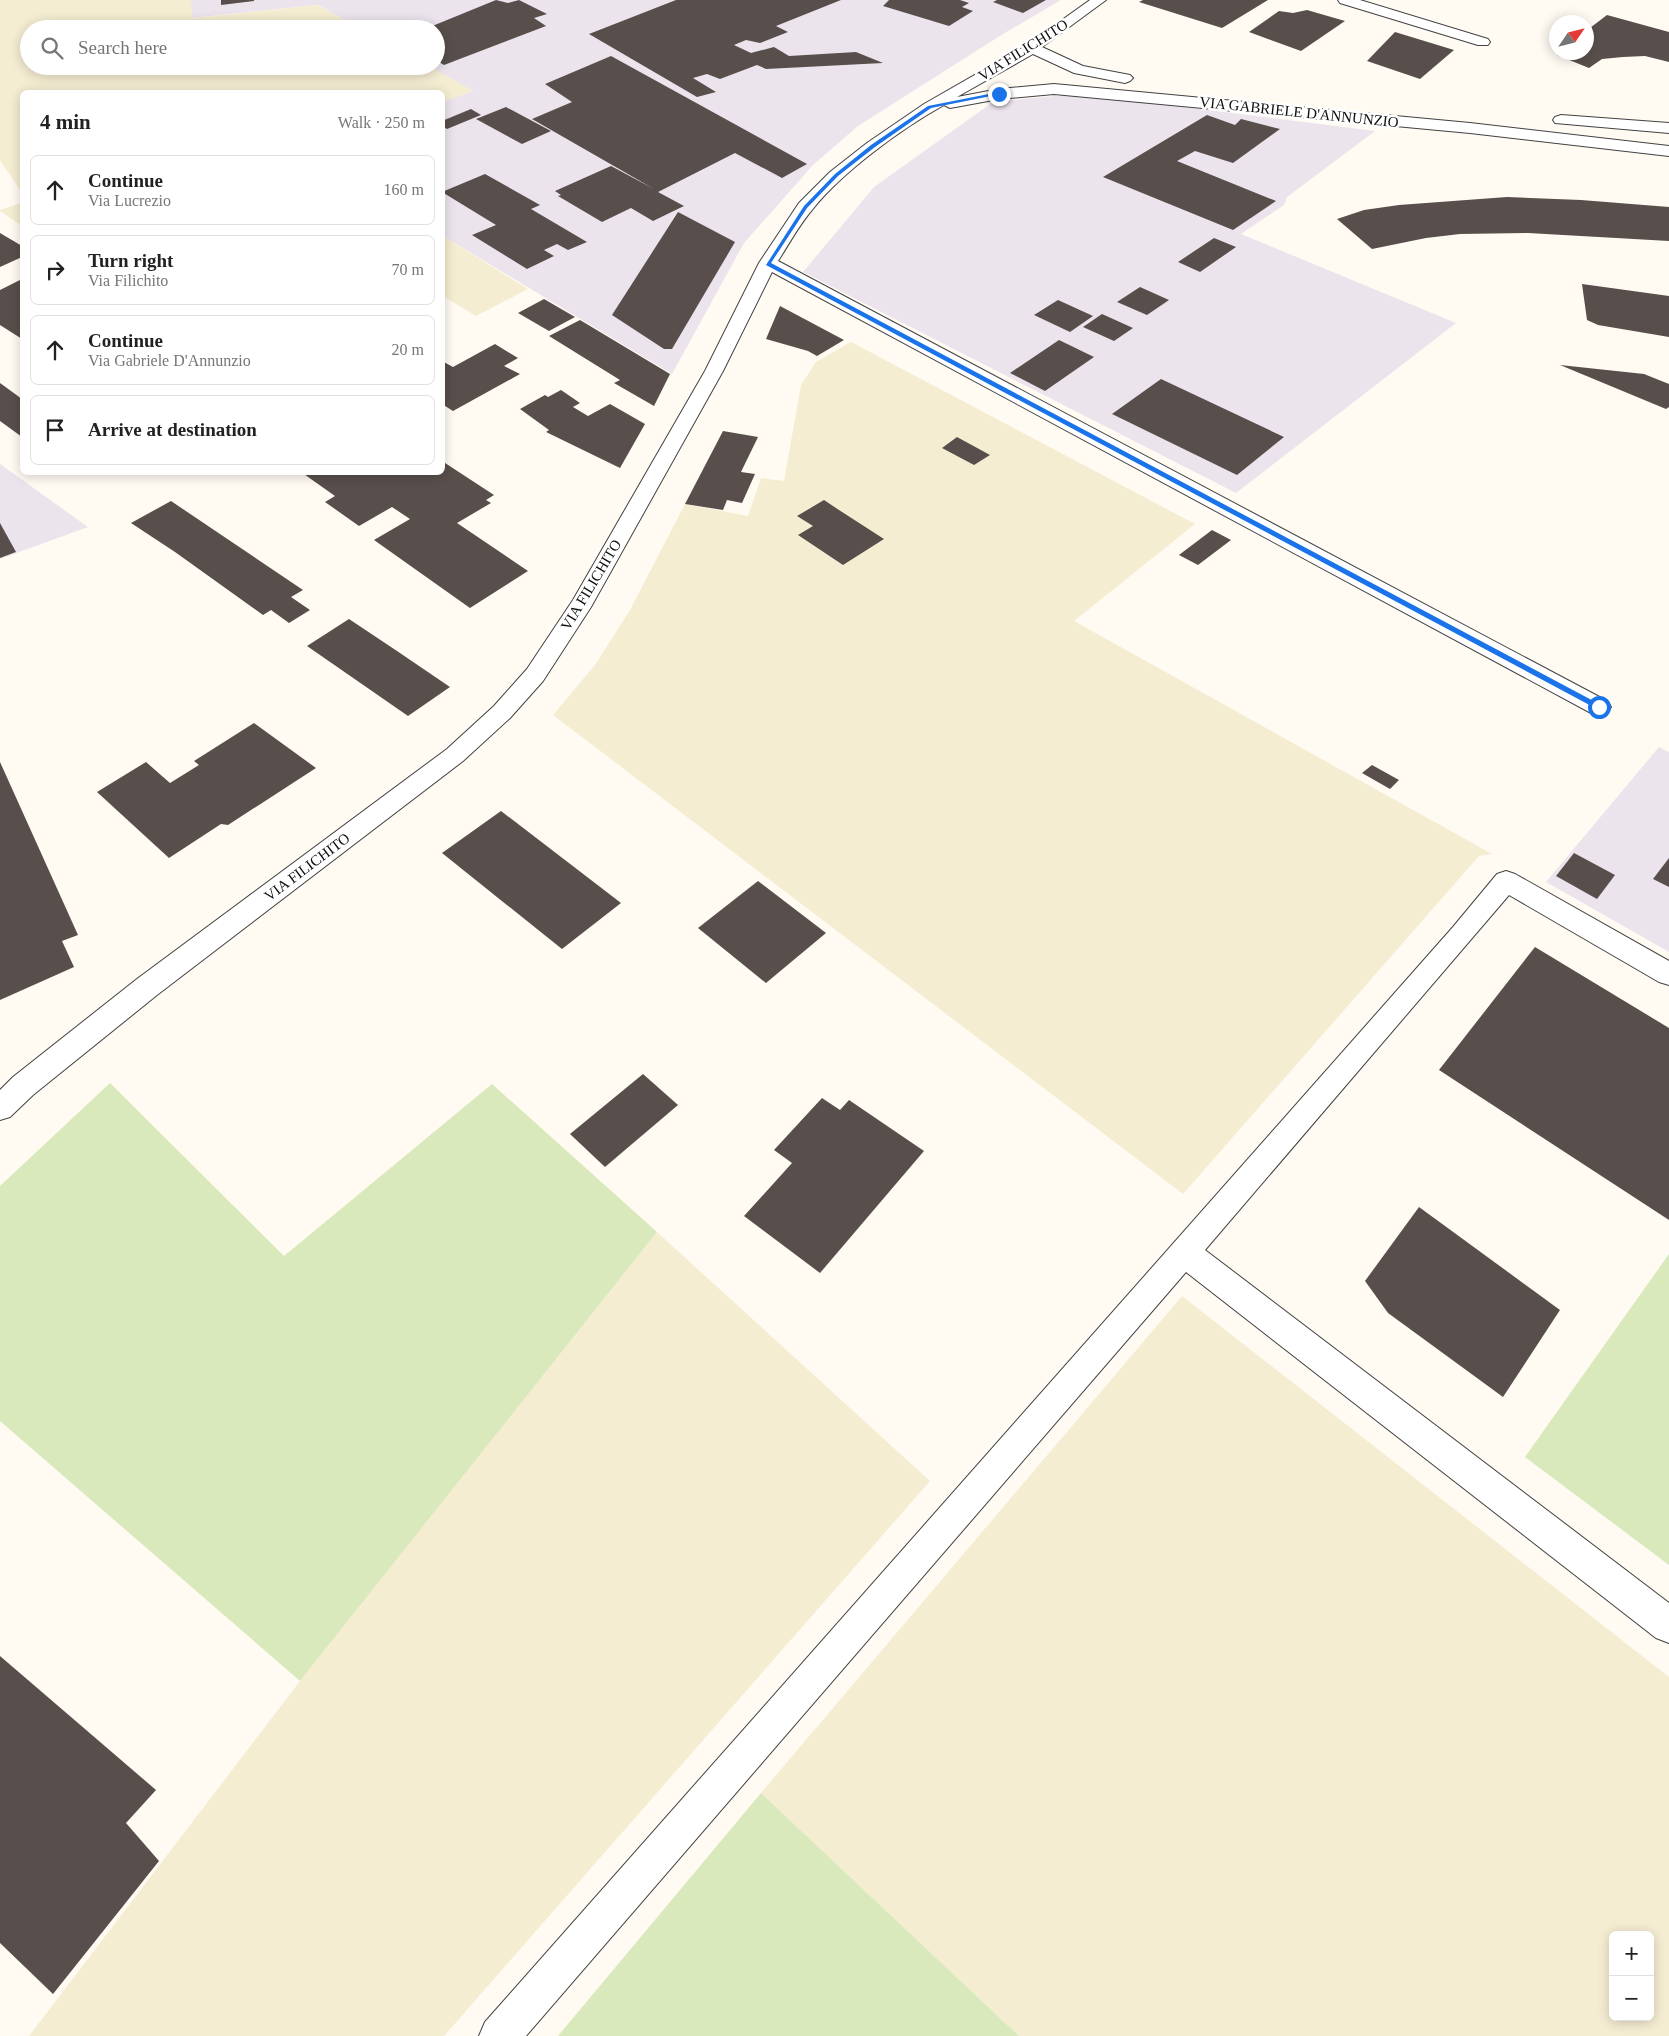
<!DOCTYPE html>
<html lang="en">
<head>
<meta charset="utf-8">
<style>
	:root { --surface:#fff; --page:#f2f2f2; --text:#222; --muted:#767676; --line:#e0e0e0 }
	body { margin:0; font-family:"Times New Roman",serif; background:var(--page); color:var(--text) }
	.controls { position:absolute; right:15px; bottom:15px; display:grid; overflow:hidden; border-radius:8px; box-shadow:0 2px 12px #0003 }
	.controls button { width:45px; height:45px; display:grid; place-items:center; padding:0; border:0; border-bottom:1px solid var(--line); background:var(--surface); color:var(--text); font:25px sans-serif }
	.compass { position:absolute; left:1549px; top:15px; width:45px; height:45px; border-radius:50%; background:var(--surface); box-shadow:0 2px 12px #0003; rotate:55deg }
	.stop { position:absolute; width:15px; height:15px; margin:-11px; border:4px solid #1a73e8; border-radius:50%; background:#fff }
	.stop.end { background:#1a73e8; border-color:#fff; box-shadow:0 1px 5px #0008 }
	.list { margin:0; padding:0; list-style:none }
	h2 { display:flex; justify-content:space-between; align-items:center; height:65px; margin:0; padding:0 20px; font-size:21px }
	h2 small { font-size:16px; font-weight:400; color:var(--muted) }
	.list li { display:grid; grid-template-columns:32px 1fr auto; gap:15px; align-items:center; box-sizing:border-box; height:70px; margin:0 10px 10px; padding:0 10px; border:1px solid var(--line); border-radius:8px }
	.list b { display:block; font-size:19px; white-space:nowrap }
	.list p { margin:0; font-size:16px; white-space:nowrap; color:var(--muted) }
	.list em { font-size:16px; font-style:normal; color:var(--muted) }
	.icon { flex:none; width:28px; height:28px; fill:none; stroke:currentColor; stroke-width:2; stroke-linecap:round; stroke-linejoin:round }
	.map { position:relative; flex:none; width:1669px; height:2036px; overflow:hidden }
	.search { position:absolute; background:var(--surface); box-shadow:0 2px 12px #0003; left:20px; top:20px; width:425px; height:55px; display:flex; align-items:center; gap:12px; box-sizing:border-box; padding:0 18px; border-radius:28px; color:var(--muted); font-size:19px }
	.panel { position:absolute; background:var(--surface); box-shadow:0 2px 12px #0003; left:20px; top:90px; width:425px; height:385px; border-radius:8px }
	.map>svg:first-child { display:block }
	.industrial { fill:#ebe4ed }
	.farmland { fill:#f5edd2; fill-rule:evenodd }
	.green { fill:#d9e9bb }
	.building { fill:#584f4c }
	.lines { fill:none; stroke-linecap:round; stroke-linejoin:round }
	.minor-casing { stroke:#424242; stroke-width:2 }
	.minor { fill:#fff; fill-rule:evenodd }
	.route { fill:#1a73e8 }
	.labels { text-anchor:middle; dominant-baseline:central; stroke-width:5; stroke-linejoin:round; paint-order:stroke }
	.far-street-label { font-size:15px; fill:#0f0f0f; stroke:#fff }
</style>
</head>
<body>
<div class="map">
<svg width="1669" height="2036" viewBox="0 0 1669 2036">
	<rect width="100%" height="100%" fill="#fffaf2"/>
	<g class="industrial">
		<path d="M191 0H1061L1003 34 858 126 813 165 744 243 672 374 443 236V102L472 91 429 66H436V29H361L318 5 191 18Z"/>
		<path d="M1064 95 1113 98 1375 131 1287 197 1284 205 1241 234 1456 323 1236 493 803 272 874 187 993 102Z"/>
		<path d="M0 464 88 527 0 559Z"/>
		<path d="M1659 747 1669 752V952L1546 882Z"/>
	</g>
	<g class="farmland">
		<path d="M0 0H191L192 18 318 5 361 29H29V66H429L473 91 443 102 442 92H22V193L0 160Z"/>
		<path d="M22 203V226L0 211V210Z"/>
		<path d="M442 236H443L528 289 476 316 443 296Z"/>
		<path d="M851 342 1195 524 1074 621 1492 854 1479 856 1183 1194 553 715 595 665 630 610 685 504 748 516 761 478 784 481 801 385 816 362Z"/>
		<path d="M657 1232 930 1481 444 2036H29L300 1681Z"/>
		<path d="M1182 1296 1669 1677V2036H1019L761 1793ZM1613 1935H1650V2017H1613Z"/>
	</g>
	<g class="green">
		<path d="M110 1083 284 1256 492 1084 657 1232 300 1681 0 1421V1186Z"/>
		<path d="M1669 1254V1565L1525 1457Z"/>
		<path d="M761 1793 1019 2036H558Z"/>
	</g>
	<g class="building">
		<path d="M221 0H254V1L221 5Z"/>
		<path d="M496 0 508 3 519 0 547 14 534 18 546 26 444 65 436 60V29H425Z"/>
		<path d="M676 0H841L776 26 788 32 760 43 746 40 734 45 751 53 774 47 789 56 856 52 883 63 766 69 757 65 720 79 707 74 693 78 716 92 697 97 589 34Z"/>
		<path d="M889 0H960L969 3 962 7 973 11 949 26 883 6Z"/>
		<path d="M997 0H1046L1023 13 993 2Z"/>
		<path d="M1143 0H1268L1222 28 1139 2Z"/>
		<path d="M1307 10 1345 21 1301 51 1249 32 1279 11 1293 13Z"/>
		<path d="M1607 15 1669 32V62L1645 56 1623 57 1602 59 1589 68 1557 55 1560 52H1586V31Z"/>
		<path d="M1395 32 1454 50 1420 79 1367 61Z"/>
		<path d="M611 56 807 164 782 178 735 153 658 192 684 206 653 221 631 208 602 222 558 196 561 195 555 191 611 166 654 189 532 119 572 102 545 84Z"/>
		<path d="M506 107 551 131 522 144 476 119Z"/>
		<path d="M471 109 481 115 447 129 442 126V121Z"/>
		<path d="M1207 115 1235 125 1241 119 1280 129 1233 163 1195 151 1177 161 1276 201 1233 230 1103 177Z"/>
		<path d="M485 174 540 205 531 209 587 242 568 250 557 244 544 250 554 256 527 269 472 235 496 225 442 192Z"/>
		<path d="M1507 197 1581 200 1669 207V241L1528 233 1460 234 1426 238 1372 249 1337 219 1364 210 1399 205Z"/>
		<path d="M678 212 735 242 672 349H664L612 315Z"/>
		<path d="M0 233 22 246V257L0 267Z"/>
		<path d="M1214 238 1236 247 1200 272 1178 262Z"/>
		<path d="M22 279V339L0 325V290Z"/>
		<path d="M1582 284 1669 296V337L1598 325 1587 320Z"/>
		<path d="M1140 287 1169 300 1147 315 1117 302Z"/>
		<path d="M544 299 575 317 549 331 518 313Z"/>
		<path d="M1058 300 1093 316 1070 332 1034 315Z"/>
		<path d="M780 306 844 340 817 356 808 351 766 339Z"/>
		<path d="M1102 314 1133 328 1114 341 1083 327Z"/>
		<path d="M580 320 670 374 654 406 614 383 620 380 549 336Z"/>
		<path d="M1059 340 1094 357 1045 391 1010 373Z"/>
		<path d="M495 344 518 358 504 366 520 374 453 411 442 404V361L453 367Z"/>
		<path d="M1560 365 1644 374 1669 384V407L1666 409Z"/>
		<path d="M1161 379 1284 437 1237 475 1112 414Z"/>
		<path d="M0 383 22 399V437L0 421Z"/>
		<path d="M561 390 580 403 573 407 588 416 610 404 645 424 620 468 546 432 549 430 520 409 545 395 548 397Z"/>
		<path d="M723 431 758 437 741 472 755 474 742 503 727 500 723 510 685 504Z"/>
		<path d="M957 437 990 455 974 465 942 448Z"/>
		<path d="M442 461 494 495 486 500 491 503 457 523 528 571 470 608 374 540 410 519 392 507 359 526 325 502 335 496 301 472H442Z"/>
		<path d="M824 500 839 510 884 539 843 565 798 535 813 526 797 516Z"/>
		<path d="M171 501 303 590 291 597 310 610 289 623 271 610 263 615 175 552 131 523Z"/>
		<path d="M0 523 16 552 0 558Z"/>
		<path d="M1212 530 1231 540 1198 565 1179 555Z"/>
		<path d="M349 619 397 651 450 687 408 716 307 646Z"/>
		<path d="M254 723 316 768 228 825 221 824 169 858 97 792 146 762 170 783 199 765 194 761Z"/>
		<path d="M0 762 78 935 62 941 74 967 0 1000Z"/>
		<path d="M1372 765 1399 780 1390 789 1362 773Z"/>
		<path d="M501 811 621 903 562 949 442 853Z"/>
		<path d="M1574 853 1615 875 1597 899 1556 876Z"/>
		<path d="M1669 858V887L1653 879Z"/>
		<path d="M758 881 826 933 766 983 698 928Z"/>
		<path d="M1535 947 1669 1028V1220L1439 1070Z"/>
		<path d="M643 1074 678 1105 605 1167 570 1134Z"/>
		<path d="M822 1098 840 1110 849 1100 924 1151 820 1273 744 1216 792 1163 774 1150Z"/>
		<path d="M1419 1207 1560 1310 1503 1397 1388 1313 1365 1281Z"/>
		<path d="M0 1656 156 1790 126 1823 159 1861 53 1994 0 1943Z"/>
	</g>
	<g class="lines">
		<g class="minor-casing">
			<g id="minor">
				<path d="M1090 0H1106L1042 47 1083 66 1130 75 1133 78 1130 81 1125 83 1074 73 1033 54 957 97 999 89 1054 84 1470 123 1669 146V156L1470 133 1054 94 999 99 950 108 944 105C901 129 842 172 812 210 799 225 789 244 778 261L1607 701 1611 707 1607 713 1599 715 1591 713 772 272 723 371 591 607 543 681 510 718 463 761 157 995 33 1095 10 1117 0 1120V1090L13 1077 137 979 447 749 494 706 527 669 573 600 705 371 759 263 799 203 830 172 867 143 924 104 1027 45Z"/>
				<path d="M1338 0H1360L1488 39 1490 42 1488 45H1478L1340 3Z"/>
				<path d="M1561 115 1669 123V133L1555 123 1553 120 1555 117Z"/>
				<path d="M1506 871 1515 874 1669 961V985L1659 982 1509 895 1205 1250 1669 1603V1643L1656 1638 1186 1272 526 2036H479L485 2022 1453 927 1497 874Z"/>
			</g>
		</g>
		<use href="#minor" class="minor"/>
	</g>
	<path class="route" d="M999 92 1001 94 931 108 875 147 838 176 807 208 771 263 1601 705V709H1597L766 265 804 206 835 174 871 145 928 106Z"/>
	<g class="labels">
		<g class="far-street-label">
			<text transform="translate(1023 50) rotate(-32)">VIA FILICHITO</text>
			<text transform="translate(1299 112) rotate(6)">VIA GABRIELE D'ANNUNZIO</text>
			<text transform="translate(591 585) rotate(-59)">VIA FILICHITO</text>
			<text transform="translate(307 867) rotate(-37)">VIA FILICHITO</text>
		</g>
	</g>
</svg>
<div class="controls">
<button>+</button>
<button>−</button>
</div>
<svg class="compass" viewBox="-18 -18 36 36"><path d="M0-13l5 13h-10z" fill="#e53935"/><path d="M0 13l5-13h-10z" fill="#767676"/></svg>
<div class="stop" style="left:1599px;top:707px"></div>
<div class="stop end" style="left:999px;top:94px"></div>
<div class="search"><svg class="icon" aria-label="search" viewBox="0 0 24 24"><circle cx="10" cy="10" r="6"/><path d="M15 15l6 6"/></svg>Search here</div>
<section class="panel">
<h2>4 min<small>Walk · 250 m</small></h2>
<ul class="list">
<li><svg class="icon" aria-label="ahead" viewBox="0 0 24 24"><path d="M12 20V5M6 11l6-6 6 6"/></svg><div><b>Continue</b><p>Via Lucrezio</p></div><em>160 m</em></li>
<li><svg class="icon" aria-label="right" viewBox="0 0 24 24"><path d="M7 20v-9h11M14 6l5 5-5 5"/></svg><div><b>Turn right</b><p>Via Filichito</p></div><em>70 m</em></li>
<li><svg class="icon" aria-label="ahead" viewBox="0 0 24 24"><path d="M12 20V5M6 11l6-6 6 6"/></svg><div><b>Continue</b><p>Via Gabriele D'Annunzio</p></div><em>20 m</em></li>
<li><svg class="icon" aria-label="arrive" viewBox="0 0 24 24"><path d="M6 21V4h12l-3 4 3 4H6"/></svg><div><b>Arrive at destination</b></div></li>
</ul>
</section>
</div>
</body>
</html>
